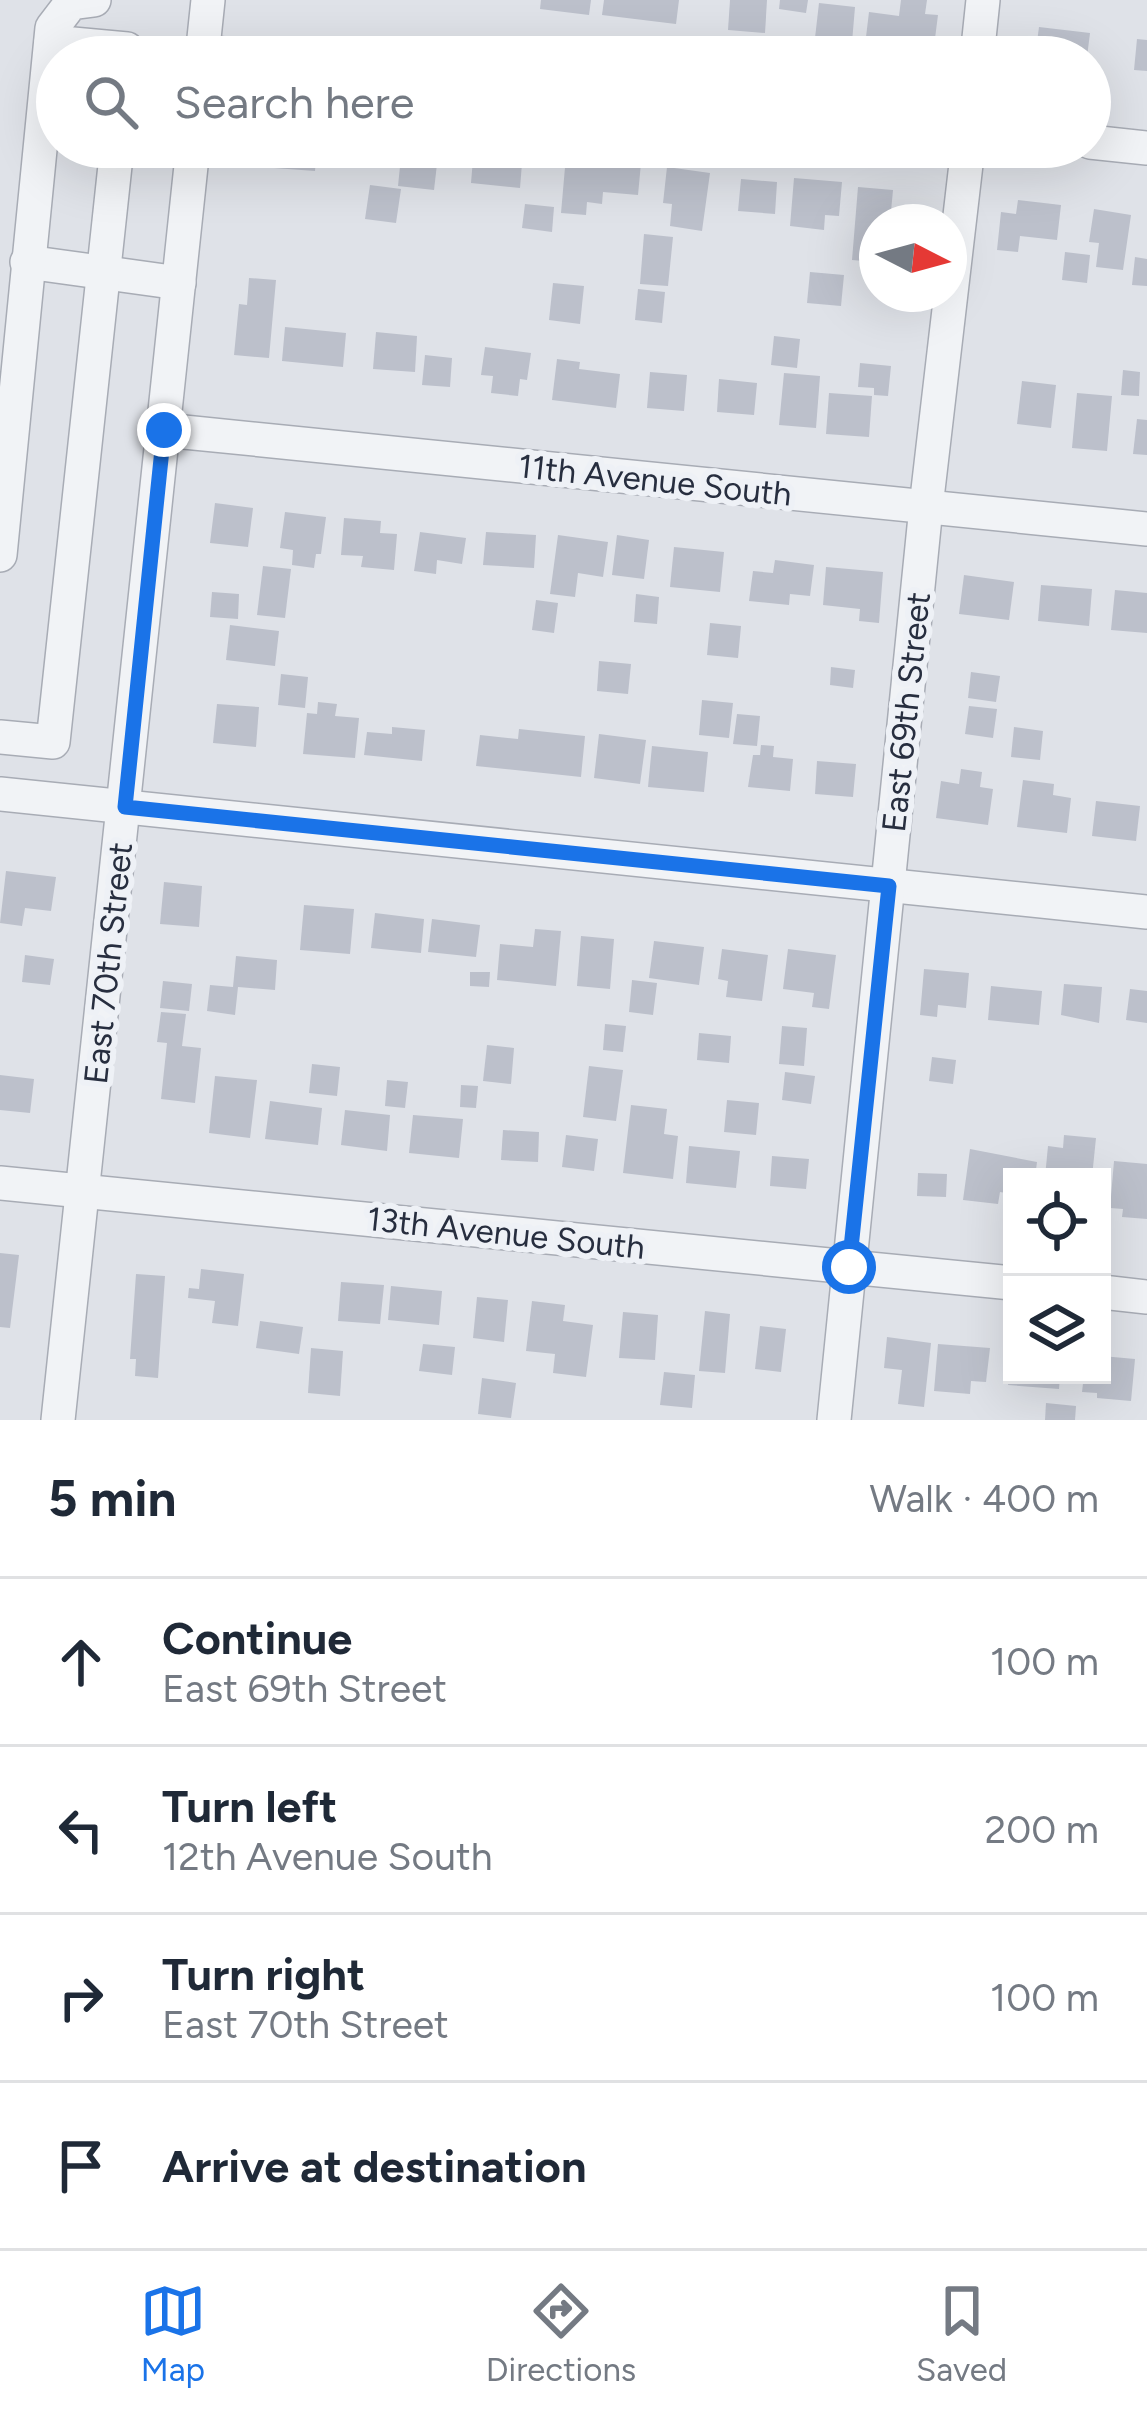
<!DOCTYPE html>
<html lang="en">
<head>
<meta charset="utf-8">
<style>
	:root { --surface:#fff; --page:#f6f6f7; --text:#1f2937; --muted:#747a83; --line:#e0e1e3; --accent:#1a73e8 }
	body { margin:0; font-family:Figtree,sans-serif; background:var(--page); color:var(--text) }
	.controls { position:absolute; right:36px; bottom:36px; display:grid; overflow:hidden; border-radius:0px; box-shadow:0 12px 48px #0002 }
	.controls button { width:108px; height:108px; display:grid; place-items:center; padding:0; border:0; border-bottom:3px solid var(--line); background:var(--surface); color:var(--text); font:60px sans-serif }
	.compass { position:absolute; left:859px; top:204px; width:108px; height:108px; border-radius:50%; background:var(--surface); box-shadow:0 12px 48px #0002; rotate:96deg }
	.stop { position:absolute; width:36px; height:36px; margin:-27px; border:9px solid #1a73e8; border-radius:50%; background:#fff }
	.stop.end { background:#1a73e8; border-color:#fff; box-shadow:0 3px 12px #0008 }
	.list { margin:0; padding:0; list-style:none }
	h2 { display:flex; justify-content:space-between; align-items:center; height:156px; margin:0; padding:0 48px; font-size:51px }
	h2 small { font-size:39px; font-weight:400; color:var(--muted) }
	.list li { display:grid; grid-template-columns:78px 1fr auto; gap:36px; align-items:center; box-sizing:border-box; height:168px; padding:0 48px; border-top:3px solid var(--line) }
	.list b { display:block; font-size:45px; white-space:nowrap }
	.list p { margin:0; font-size:39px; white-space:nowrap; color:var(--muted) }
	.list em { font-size:39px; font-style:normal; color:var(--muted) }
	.icon { flex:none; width:66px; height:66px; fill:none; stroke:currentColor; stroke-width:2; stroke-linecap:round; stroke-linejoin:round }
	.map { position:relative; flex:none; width:1147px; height:1420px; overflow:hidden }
	.search { position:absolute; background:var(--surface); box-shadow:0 12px 48px #0002; left:36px; right:36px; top:36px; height:132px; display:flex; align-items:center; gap:30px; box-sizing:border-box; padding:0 42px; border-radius:66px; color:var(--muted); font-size:45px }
	.sheet { height:828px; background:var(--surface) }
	nav { display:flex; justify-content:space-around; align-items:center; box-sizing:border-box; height:168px; border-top:3px solid var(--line); background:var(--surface); font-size:33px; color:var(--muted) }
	nav a { display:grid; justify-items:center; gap:6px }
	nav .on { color:var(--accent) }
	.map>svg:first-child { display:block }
	.building { fill:#bcc0cb }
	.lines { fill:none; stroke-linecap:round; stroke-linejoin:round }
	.minor-casing { stroke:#a8acb5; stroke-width:36 }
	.minor { stroke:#f1f3f6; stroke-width:33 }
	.route { stroke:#1a73e8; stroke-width:15 }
	.labels { text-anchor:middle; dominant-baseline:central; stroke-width:12; stroke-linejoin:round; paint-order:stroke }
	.street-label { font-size:33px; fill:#272e3f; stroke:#eef1f6 }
</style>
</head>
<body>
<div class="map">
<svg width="1147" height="1420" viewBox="0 0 1147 1420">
	<rect width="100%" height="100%" fill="#dfe2e8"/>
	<g class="building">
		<path d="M541 0H591L589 15 540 9Z"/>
		<path d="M604 0H679L676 24 602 15Z"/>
		<path d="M730 0H767L765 33 728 30Z"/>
		<path d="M780 0H808L806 13 779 9Z"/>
		<path d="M901 0H927L925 14 938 15 933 54 881 47 882 39 866 37 869 12 899 16Z"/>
		<path d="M819 3 855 7 852 42 815 38Z"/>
		<path d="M1039 27 1090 33 1087 57H1035Z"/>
		<path d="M1137 39 1147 40V71L1134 70Z"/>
		<path d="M276 147H317L315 171 274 168Z"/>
		<path d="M402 147H439L434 190 398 186Z"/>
		<path d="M474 147 523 151 520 188 471 183Z"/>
		<path d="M566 156 641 163 638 195 603 192 602 204 587 202 586 215 561 213Z"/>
		<path d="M667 167 710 173 702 231 670 226 672 204 663 203Z"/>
		<path d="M794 178 842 182 839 216 825 215 824 230 790 226Z"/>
		<path d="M741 179 777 182 775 214 738 211Z"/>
		<path d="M370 185 401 189 396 223 365 219Z"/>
		<path d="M858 187 893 190 890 222H877L875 262 852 260Z"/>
		<path d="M1018 200 1061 205 1057 240 1020 236 1018 252 997 250 1001 212 1016 214Z"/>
		<path d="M525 204 554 207 552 232 522 228Z"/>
		<path d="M1094 209 1131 215 1123 270 1096 267 1099 243 1089 242Z"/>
		<path d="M644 234 673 237 668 286 640 284Z"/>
		<path d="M1065 252 1090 255 1087 283 1062 280Z"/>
		<path d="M1135 257 1147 259V286L1132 285Z"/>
		<path d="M810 272 844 275 841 306 807 303Z"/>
		<path d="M249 278 276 280 269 358 234 355 239 304 247 305Z"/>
		<path d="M553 283 584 286 580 324 549 320Z"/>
		<path d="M638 289 665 292 662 323 635 320Z"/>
		<path d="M285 327 346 333 343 367 282 361Z"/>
		<path d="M376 332 417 336 415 372 373 369Z"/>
		<path d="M774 336 800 339 797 368 771 365Z"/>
		<path d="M485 347 531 353 527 380 520 379 518 396 491 393 493 376 481 375Z"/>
		<path d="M425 355 452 358 450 387 422 385Z"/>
		<path d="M557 359 580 362 579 369 620 374 616 408 552 400Z"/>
		<path d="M860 363 891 366 888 396 874 395V388L858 387Z"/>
		<path d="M1123 370 1140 372 1139 396 1121 395Z"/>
		<path d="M650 372 687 375 684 411 647 408Z"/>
		<path d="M784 373 820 376 816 428 779 425Z"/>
		<path d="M719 379 757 383 754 415 717 412Z"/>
		<path d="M1022 381 1056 385 1051 428 1017 424Z"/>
		<path d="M829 393 872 396 869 437 826 434Z"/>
		<path d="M1077 393 1112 396 1107 451 1072 448Z"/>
		<path d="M1137 419 1147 420V455L1133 454Z"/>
		<path d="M215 503 253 508 248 547 210 543Z"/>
		<path d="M285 512 326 517 321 554H316L314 568 292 565 293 550 280 548Z"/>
		<path d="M344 518 381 521 380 533 397 534 394 570 361 567 363 556 341 555Z"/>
		<path d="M420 532 466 538 462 564 437 560 436 574 414 571Z"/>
		<path d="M486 532 536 535 534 568 483 565Z"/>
		<path d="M558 535 608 542 603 577 578 573 575 597 550 594Z"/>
		<path d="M617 535 649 540 644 579 612 575Z"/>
		<path d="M674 547 724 552 720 592 670 587Z"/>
		<path d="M775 560 814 565 810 596 790 594 789 605 749 601 753 571 773 573Z"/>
		<path d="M263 566 291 569 285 618 257 615Z"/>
		<path d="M826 567 883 572 879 623 859 621 860 609 823 605Z"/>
		<path d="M964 575 1014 582 1009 620 959 614Z"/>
		<path d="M1041 585 1092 589 1089 626 1038 621Z"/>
		<path d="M1115 590 1147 593V633L1111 630Z"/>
		<path d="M212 592 239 594 238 619 210 617Z"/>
		<path d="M636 594 659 597 657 624 634 622Z"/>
		<path d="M536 600 558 603 554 633 532 630Z"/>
		<path d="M710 623 741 626 738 658 707 655Z"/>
		<path d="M230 625 279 631 275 666 226 660Z"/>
		<path d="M599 661 631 664 628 694 597 691Z"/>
		<path d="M831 667 855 670 853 688 830 685Z"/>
		<path d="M971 672 1000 676 996 702 968 698Z"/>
		<path d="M281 674 308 677 305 708 278 705Z"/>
		<path d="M702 700 733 703 729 738 699 735Z"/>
		<path d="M318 702 337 704 335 716 359 718 355 758 303 754 307 713 317 714Z"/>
		<path d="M217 704 259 707 256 747 213 743Z"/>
		<path d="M969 706 997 709 993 738 965 734Z"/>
		<path d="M737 714 760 716 757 746 733 744Z"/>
		<path d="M392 727 425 730 422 761 364 755 367 732 392 734Z"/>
		<path d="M1014 727 1043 731 1040 760 1011 757Z"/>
		<path d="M519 729 585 736 581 777 476 766 480 735 518 739Z"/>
		<path d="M599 734 646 740 640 784 594 778Z"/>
		<path d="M761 745 774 746 773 757 793 759 790 791 748 787 753 755H760Z"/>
		<path d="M652 746 708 752 704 792 648 787Z"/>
		<path d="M817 761 856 764 853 797 815 794Z"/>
		<path d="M961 769 982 772 980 787 993 789 988 825 936 818 941 781 959 784Z"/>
		<path d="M1023 780 1054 784 1053 795 1071 798 1067 833 1017 827Z"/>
		<path d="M1096 801 1140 806 1136 841 1092 836Z"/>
		<path d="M6 871 56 877 51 911 25 908 22 926 0 923Z"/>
		<path d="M164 882 202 886 199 927 160 924Z"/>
		<path d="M304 905 354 909 350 954 300 950Z"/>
		<path d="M375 913 424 919 421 953 371 948Z"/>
		<path d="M432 919 480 925 476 957 428 952Z"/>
		<path d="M535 929 561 931 556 986 497 980 500 944 533 947Z"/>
		<path d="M581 936 614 939 610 989 577 986Z"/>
		<path d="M654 941 704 947 699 985 649 978Z"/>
		<path d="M722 949 768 955 762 1001 726 997 728 981 718 979Z"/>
		<path d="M788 949 836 955 829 1009 812 1007 814 993 783 989Z"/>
		<path d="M25 955 54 959 50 985 22 982Z"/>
		<path d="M236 956 277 960 275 990 238 987 235 1015 207 1011 210 985 233 987Z"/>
		<path d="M924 969 969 973 966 1008 938 1005 937 1017 920 1015Z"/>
		<path d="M470 972H490L489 987 470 986Z"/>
		<path d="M632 980 657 983 653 1015 629 1012Z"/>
		<path d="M163 981 192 984 189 1011 160 1008Z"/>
		<path d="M1064 984 1102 987 1099 1023 1061 1015Z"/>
		<path d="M991 986 1042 991 1039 1025 988 1020Z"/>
		<path d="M1130 989 1147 991V1023L1126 1020Z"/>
		<path d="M161 1012 186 1014 182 1046 201 1048 195 1103 161 1099 167 1043 157 1042Z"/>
		<path d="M605 1024 626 1026 623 1052 603 1050Z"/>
		<path d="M782 1026 807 1028 804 1066 779 1064Z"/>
		<path d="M699 1033 731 1036 729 1063 697 1060Z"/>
		<path d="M487 1045 514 1048 511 1084 483 1081Z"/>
		<path d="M932 1057 956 1060 953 1084 929 1081Z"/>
		<path d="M312 1064 340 1067 337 1096 309 1093Z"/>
		<path d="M589 1066 623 1070 616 1121 583 1117Z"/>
		<path d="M785 1072 815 1076 811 1104 782 1100Z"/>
		<path d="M0 1075 34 1079 30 1113 0 1110Z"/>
		<path d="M215 1076 257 1080 250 1138 209 1133Z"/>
		<path d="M387 1080 408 1082 405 1108 385 1106Z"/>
		<path d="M461 1085 478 1086 476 1108 460 1107Z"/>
		<path d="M727 1100 759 1103 756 1135 724 1132Z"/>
		<path d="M270 1101 322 1108 318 1145 265 1139Z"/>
		<path d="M631 1105 667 1109 664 1134 678 1136 673 1179 623 1173Z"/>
		<path d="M345 1110 390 1115 387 1151 341 1145Z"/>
		<path d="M413 1115 463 1119 459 1158 409 1153Z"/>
		<path d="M503 1130 539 1132 538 1162 501 1160Z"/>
		<path d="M566 1135 598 1139 594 1171 562 1167Z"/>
		<path d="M1064 1135 1096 1138 1092 1177H1045L1048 1146 1063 1148Z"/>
		<path d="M689 1146 740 1151 736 1188 686 1183Z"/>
		<path d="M970 1149 1037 1162 1035 1177H1012V1194L1000 1192 998 1204 963 1200Z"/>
		<path d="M772 1156 809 1159 806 1189 770 1186Z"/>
		<path d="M1114 1161 1147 1164V1219L1122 1217 1123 1209 1110 1208Z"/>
		<path d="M918 1173 947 1174 946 1197 917 1196Z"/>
		<path d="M0 1253 19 1255 10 1328 0 1327Z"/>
		<path d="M201 1269 244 1274 238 1326 212 1323 215 1301 188 1298 189 1288 199 1289Z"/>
		<path d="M136 1274 165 1276 158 1378 135 1376 136 1359H130Z"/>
		<path d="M341 1282 384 1285 380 1324 338 1321Z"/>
		<path d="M391 1286 442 1291 439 1325 388 1320Z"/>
		<path d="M477 1297 508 1300 504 1342 473 1338Z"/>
		<path d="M532 1301 565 1305 563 1321 593 1325 586 1377 553 1373 555 1354 526 1351Z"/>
		<path d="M705 1311 730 1314 725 1373 699 1371Z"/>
		<path d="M623 1312 658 1315 655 1360 619 1358Z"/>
		<path d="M260 1321 303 1327 299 1354 256 1348Z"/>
		<path d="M760 1326 786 1329 781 1372 755 1369Z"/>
		<path d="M887 1337 931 1343 924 1407 898 1404 902 1370 884 1368Z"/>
		<path d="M423 1344 455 1347 452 1375 419 1371Z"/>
		<path d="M938 1344 990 1348 986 1382 971 1381 970 1394 934 1391Z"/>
		<path d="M311 1348 343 1351 340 1396 308 1393Z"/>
		<path d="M1102 1356 1135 1359 1131 1401 1097 1398V1393L1082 1392 1084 1375H1102Z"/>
		<path d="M664 1372 695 1375 692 1408 660 1405Z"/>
		<path d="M1009 1375H1060L1059 1389 1008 1385Z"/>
		<path d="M482 1378 516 1383 511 1418 478 1414Z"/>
		<path d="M1046 1403 1076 1406 1075 1420H1045Z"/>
	</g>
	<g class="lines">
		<g class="minor-casing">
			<g id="minor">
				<path d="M51 42 127 49 126 57"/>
				<path d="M203 52 253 57"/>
				<path d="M202 57 208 0"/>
				<path d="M977 57 983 0"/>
				<path d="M1090 142 1147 148"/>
				<path d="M27 262 179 283"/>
				<path d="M164 430 1147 529"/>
				<path d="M0 555 52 28 71 3 94 0"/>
				<path d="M0 737 53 742 117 147"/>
				<path d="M0 794 1147 912"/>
				<path d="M0 1183 1012 1283"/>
				<path d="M1102 1292 1147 1297"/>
				<path d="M58 1420 193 147"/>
				<path d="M834 1420 926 507 968 147"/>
			</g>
		</g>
		<use href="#minor" class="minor"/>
	</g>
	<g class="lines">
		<path class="route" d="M164 430 125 807 889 886 849 1267"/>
	</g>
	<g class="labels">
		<g class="street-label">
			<text transform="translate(655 480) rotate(6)">11th Avenue South</text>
			<text transform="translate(906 712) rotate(-84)">East 69th Street</text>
			<text transform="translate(108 963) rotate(-84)">East 70th Street</text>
			<text transform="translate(506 1233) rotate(6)">13th Avenue South</text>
		</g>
	</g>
</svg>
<div class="controls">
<button><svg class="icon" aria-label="locate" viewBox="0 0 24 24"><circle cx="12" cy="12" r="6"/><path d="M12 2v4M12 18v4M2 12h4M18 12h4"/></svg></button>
<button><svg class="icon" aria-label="layers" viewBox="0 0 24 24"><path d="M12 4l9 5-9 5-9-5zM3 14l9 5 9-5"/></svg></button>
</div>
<svg class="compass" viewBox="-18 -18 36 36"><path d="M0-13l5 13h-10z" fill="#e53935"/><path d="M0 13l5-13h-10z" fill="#747a83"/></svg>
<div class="stop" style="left:849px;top:1267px"></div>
<div class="stop end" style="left:164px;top:430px"></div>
<div class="search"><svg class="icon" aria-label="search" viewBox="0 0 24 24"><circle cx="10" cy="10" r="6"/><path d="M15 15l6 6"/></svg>Search here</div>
</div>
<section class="sheet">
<h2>5 min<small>Walk · 400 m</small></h2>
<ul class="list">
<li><svg class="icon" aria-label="ahead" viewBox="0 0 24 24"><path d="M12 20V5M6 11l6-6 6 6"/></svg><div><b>Continue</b><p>East 69th Street</p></div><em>100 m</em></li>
<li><svg class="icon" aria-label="left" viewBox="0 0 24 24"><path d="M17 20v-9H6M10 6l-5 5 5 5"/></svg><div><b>Turn left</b><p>12th Avenue South</p></div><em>200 m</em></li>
<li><svg class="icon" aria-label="right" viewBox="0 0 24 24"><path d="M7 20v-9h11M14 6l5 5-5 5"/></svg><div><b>Turn right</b><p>East 70th Street</p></div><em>100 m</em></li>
<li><svg class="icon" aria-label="arrive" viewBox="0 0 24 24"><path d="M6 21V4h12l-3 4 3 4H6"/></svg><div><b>Arrive at destination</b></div></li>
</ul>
</section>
<nav>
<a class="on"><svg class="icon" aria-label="map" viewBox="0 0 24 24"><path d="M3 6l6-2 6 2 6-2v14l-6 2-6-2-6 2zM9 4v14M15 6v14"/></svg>Map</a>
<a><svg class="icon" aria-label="directions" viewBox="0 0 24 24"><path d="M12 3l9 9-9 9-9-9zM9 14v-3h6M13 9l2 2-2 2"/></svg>Directions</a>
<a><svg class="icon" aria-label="saved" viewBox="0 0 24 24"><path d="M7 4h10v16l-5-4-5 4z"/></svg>Saved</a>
</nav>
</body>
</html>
